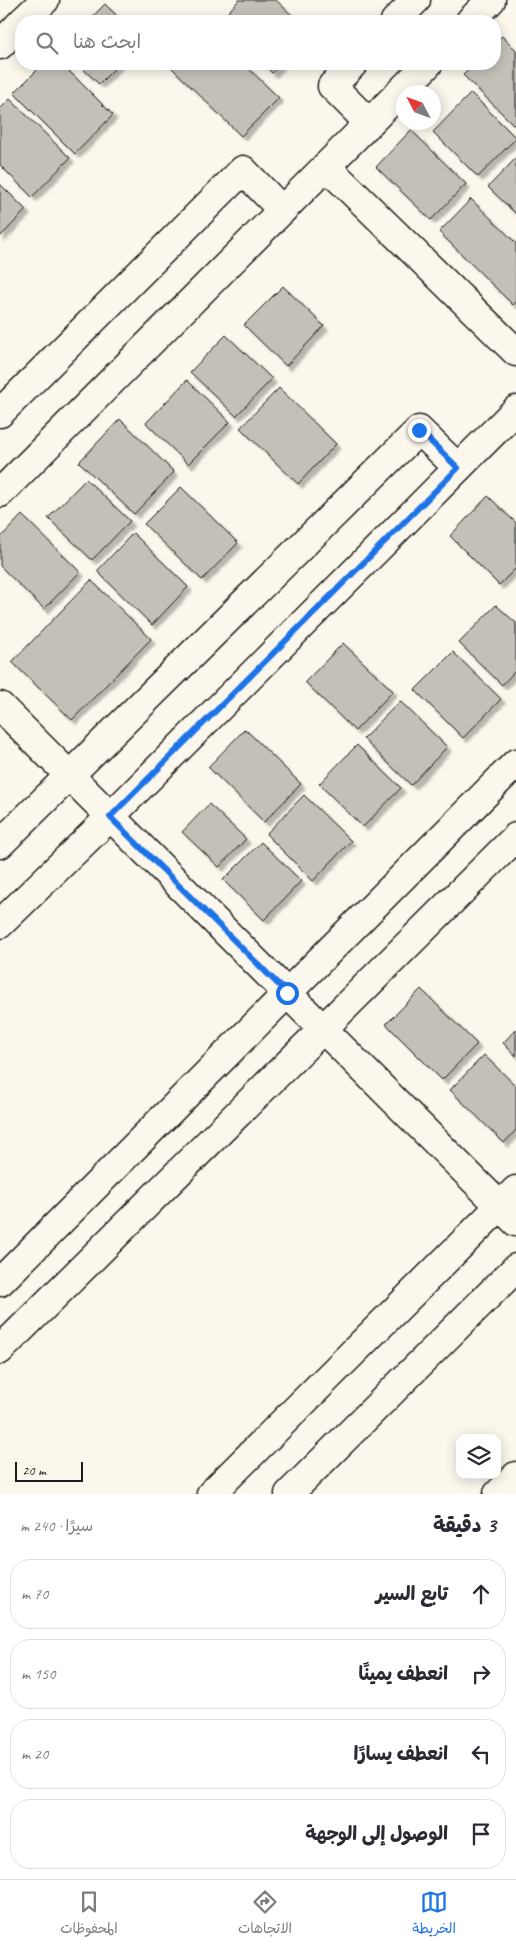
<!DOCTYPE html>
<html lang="ar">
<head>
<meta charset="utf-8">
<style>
	:root { --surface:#fff; --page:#f7f7f7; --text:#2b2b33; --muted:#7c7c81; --line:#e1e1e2; --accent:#1a73e8 }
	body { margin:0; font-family:Caveat,"Playpen Sans Arabic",sans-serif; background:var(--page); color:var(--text); direction:rtl }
	.controls { position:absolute; right:15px; bottom:15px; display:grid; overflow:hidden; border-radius:10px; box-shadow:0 2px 12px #0003 }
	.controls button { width:45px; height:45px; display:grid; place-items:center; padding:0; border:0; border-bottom:1px solid var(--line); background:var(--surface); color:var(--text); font:25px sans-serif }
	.compass { position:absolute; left:396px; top:85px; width:45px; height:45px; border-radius:50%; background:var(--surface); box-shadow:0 2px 12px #0003; rotate:311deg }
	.scale { position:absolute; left:15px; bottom:12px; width:68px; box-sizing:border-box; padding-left:5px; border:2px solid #1c1c1c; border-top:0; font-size:14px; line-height:18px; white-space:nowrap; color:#1c1c1c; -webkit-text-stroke:4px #fbf7ec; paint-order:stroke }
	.stop { position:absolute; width:15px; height:15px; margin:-11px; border:4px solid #1a73e8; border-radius:50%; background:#fff }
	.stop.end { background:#1a73e8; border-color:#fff; box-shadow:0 1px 5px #0008 }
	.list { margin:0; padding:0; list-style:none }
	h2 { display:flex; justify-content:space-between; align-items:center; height:65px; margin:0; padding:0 20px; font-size:21px }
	h2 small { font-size:16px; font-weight:400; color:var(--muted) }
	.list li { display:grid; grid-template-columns:32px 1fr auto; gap:15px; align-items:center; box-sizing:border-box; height:70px; margin:0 10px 10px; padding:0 10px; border:1px solid var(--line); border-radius:20px }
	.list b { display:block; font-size:19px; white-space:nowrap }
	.list em { font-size:16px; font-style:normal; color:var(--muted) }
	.icon { flex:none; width:28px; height:28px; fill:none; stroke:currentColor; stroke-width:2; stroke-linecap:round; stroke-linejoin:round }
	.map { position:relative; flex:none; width:516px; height:1494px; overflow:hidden; direction:ltr }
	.search { position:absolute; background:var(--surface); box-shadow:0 2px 12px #0003; left:15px; right:15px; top:15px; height:55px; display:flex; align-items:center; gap:12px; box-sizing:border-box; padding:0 18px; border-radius:20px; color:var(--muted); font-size:19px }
	.sheet { height:385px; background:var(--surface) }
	nav { display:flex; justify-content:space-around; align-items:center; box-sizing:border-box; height:70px; border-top:1px solid var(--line); background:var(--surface); font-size:14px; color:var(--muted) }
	nav a { display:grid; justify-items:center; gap:2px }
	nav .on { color:var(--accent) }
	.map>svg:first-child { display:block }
	.building { fill:#c3c0b8; stroke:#1c1c1c; filter:url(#shadow) }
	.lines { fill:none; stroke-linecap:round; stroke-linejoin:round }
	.minor-casing { stroke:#1c1c1c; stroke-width:31 }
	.minor { stroke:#fbf7ec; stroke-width:28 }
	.route { stroke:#1a73e8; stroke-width:6 }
</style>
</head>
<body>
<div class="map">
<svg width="516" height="1494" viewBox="0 0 516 1494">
	<defs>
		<filter id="shadow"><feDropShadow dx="4.5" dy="4.5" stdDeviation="1" flood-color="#0004"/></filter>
	</defs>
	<rect width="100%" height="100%" fill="#fbf7ec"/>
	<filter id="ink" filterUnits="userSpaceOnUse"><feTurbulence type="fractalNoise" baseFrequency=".02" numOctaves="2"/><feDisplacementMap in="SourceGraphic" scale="10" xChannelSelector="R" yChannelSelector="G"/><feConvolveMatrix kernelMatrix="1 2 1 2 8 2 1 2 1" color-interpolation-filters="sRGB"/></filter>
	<g filter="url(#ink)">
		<g class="building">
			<path d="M239 0H276L298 21H220Z"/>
			<path d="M105 4 122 21H88Z"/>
			<path d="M502 36 516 50V127L463 75 475 64H495V43Z"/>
			<path d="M43 64H62L113 115 75 154 14 93Z"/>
			<path d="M78 64H119L99 84Z"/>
			<path d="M174 64H244L279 98 241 136 171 67Z"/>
			<path d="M263 64H281L272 73Z"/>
			<path d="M471 93 516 138 478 177 433 132Z"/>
			<path d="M10 99 70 158 32 197 0 165V109Z"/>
			<path d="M411 130 466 184 431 220 376 167Z"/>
			<path d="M516 158V214L488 187Z"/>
			<path d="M0 184 26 210 0 237Z"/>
			<path d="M471 199 516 243V302L513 305 439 232Z"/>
			<path d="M283 286 324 326 286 366 244 325Z"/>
			<path d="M226 335 272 379 236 416 190 372Z"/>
			<path d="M187 380 230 422 188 464 146 423Z"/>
			<path d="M279 388 336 444 298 484 240 428Z"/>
			<path d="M120 419 174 472 134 514 79 462Z"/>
			<path d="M86 479 130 521 92 560 48 518Z"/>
			<path d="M181 487 238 543 202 580 144 524Z"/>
			<path d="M488 496 516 523V568L499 585 450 536Z"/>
			<path d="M22 515 80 572 44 609 0 566V538Z"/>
			<path d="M133 533 188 587 152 625 97 571Z"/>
			<path d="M91 580 151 639 72 720 12 662Z"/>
			<path d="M496 605 516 623V670L502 685 459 643Z"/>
			<path d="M343 643 393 691 355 731 305 682Z"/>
			<path d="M453 652 501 699 463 738 415 690Z"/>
			<path d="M400 701 447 747 411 785 363 739Z"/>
			<path d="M245 729 301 784 264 822 208 767Z"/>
			<path d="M357 745 401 788 363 827 319 784Z"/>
			<path d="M304 795 351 841 313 881 266 834Z"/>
			<path d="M209 804 246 839 219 867 182 832Z"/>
			<path d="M261 842 301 881 264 920 223 880Z"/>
			<path d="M421 989 477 1044 442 1080 386 1024Z"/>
			<path d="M516 1029V1056L503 1043Z"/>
			<path d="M484 1055 516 1086V1130L504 1143 450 1090Z"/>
		</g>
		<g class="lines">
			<g class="minor-casing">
				<g id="minor">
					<path d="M23 21 45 0"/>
					<path d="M395 21 416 0"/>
					<path d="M470 21 491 0"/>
					<path d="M0 45 21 23"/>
					<path d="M353 64 332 86 369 123"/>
					<path d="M326 166 516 352"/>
					<path d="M0 413 243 170 282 210"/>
					<path d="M0 493 428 64"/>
					<path d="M0 706 516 1222"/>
					<path d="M0 844 419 430 458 468"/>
					<path d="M0 924 110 817 516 410"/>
					<path d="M0 1282 516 763"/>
					<path d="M0 1350 516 837"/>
					<path d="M211 1494 516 1190"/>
					<path d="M289 1494 516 1268"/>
					<path d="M498 1494 516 1476"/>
				</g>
			</g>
			<use href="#minor" class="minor"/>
		</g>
	</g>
	<g class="lines" filter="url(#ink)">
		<path class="route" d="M287 993 110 817 458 468 419 430"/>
	</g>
</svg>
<div class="controls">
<button><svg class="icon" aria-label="layers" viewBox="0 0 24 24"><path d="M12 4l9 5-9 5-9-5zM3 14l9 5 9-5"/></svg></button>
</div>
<svg class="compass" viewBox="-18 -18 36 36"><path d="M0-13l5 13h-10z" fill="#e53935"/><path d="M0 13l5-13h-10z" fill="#7c7c81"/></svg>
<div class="scale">20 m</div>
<div class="stop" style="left:287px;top:993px"></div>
<div class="stop end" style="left:419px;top:430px"></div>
<div class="search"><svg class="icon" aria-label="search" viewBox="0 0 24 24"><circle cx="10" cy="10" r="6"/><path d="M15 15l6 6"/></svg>ابحث هنا</div>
</div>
<section class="sheet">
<h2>3 دقيقة<small>سيرًا · 240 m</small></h2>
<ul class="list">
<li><svg class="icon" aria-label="ahead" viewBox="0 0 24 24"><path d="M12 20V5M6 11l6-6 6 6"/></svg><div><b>تابع السير</b></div><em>70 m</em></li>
<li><svg class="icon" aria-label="right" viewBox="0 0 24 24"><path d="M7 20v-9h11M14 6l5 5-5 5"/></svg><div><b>انعطف يمينًا</b></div><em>150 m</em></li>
<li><svg class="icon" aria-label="left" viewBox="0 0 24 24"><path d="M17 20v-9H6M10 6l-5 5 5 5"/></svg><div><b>انعطف يسارًا</b></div><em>20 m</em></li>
<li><svg class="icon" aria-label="arrive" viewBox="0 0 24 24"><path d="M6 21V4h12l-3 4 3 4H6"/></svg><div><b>الوصول إلى الوجهة</b></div></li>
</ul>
</section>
<nav>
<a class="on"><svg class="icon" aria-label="map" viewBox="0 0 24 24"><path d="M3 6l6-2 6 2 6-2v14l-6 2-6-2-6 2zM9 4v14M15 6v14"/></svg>الخريطة</a>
<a><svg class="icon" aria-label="directions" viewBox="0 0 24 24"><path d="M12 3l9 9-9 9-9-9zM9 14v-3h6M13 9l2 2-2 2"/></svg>الاتجاهات</a>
<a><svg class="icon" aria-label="saved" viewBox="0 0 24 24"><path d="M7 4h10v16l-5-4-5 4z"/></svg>المحفوظات</a>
</nav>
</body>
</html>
